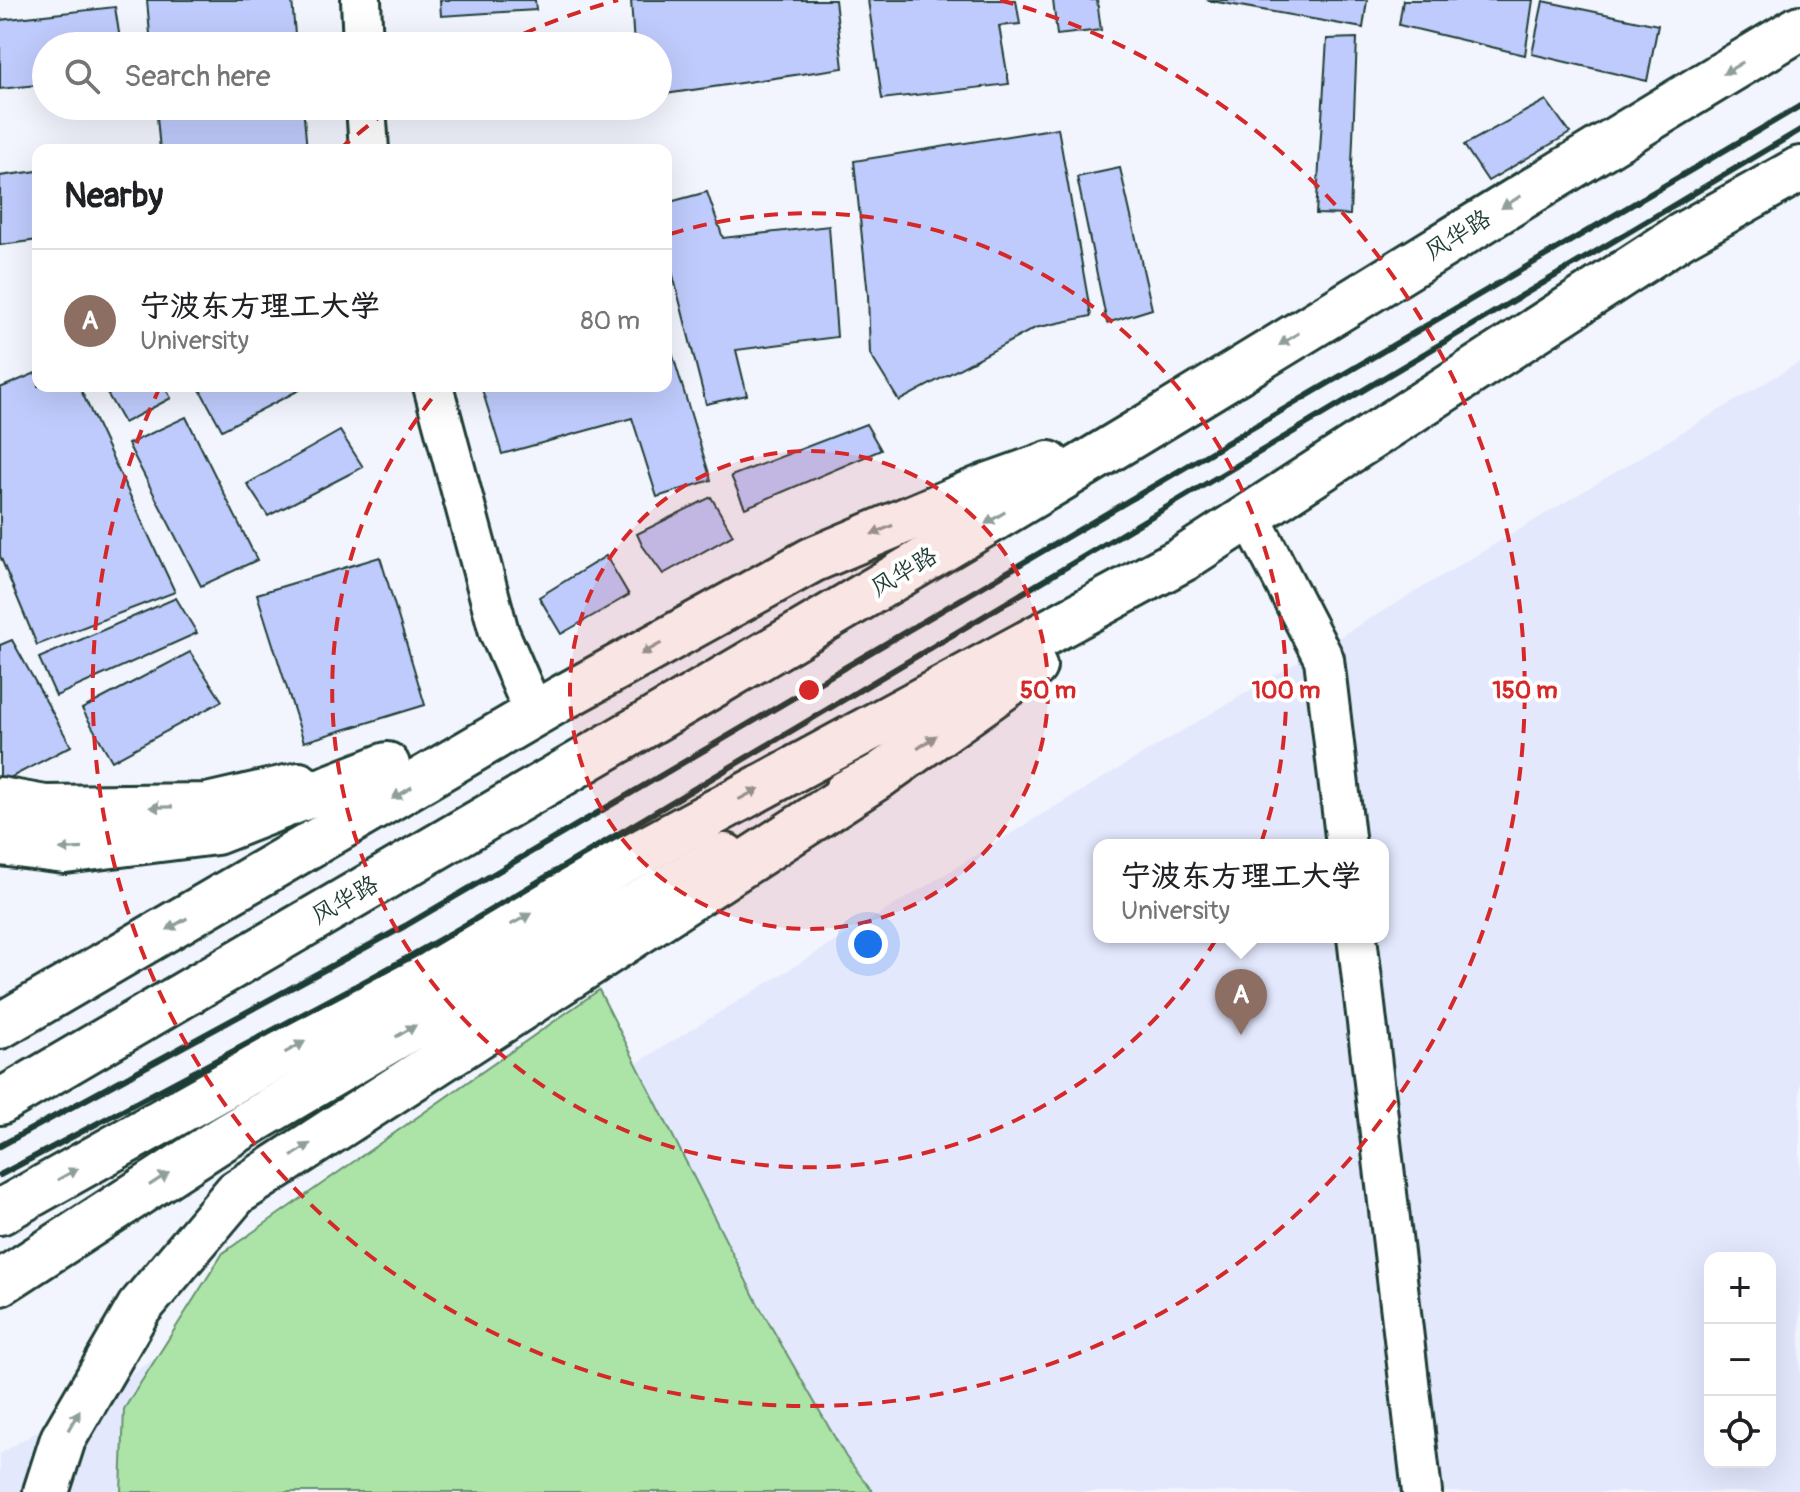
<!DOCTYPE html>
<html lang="en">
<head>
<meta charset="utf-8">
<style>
	:root { --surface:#fff; --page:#f2f2f2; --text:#202124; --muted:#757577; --line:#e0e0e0; --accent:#d93025 }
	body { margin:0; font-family:Pangolin,"LXGW WenKai TC",sans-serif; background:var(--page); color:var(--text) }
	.controls { position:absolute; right:24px; bottom:24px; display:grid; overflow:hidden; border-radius:16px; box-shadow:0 8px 32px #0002 }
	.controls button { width:72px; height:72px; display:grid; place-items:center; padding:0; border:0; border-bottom:2px solid var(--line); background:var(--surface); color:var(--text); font:40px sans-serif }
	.you { position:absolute; left:868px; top:944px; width:28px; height:28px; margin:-20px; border:6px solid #fff; border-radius:50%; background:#1a73e8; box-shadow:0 0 0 12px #1a73e833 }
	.badge { display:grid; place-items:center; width:52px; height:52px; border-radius:50%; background:var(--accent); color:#fff; font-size:26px; font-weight:700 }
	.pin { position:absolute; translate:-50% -66px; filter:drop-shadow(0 2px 4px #0008) }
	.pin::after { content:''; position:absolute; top:42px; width:28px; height:24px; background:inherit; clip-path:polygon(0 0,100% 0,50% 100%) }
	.popup { position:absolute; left:1093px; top:839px; width:296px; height:104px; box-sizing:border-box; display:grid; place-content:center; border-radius:16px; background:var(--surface); filter:drop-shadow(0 2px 6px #0005); font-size:26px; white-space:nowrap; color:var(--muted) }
	.popup b { font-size:30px; color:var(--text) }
	.popup::after { content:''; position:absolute; left:50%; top:100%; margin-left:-16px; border:16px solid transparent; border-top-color:var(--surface) }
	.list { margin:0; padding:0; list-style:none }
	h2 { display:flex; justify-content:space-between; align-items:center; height:104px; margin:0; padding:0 32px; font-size:34px }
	h2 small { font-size:26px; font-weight:400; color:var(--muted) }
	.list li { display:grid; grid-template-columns:52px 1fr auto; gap:24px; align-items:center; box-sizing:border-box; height:144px; padding:0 32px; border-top:2px solid var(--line) }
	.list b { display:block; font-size:30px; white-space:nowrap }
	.list p { margin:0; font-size:26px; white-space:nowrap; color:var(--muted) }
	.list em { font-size:26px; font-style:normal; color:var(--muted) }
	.icon { flex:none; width:44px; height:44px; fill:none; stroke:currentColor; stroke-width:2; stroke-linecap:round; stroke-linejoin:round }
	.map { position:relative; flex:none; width:1800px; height:1492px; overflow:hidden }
	.search { position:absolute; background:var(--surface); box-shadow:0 8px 32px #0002; left:32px; top:32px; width:640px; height:88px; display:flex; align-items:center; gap:20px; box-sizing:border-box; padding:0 28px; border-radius:44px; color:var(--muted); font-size:30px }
	.panel { position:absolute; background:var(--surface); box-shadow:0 8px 32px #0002; left:32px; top:144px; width:640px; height:248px; border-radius:16px }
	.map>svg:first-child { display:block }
	.built { fill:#e3e8fd; fill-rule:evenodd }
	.green { fill:#ace4a8; stroke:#66906e; stroke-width:2 }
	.building { fill:#bfcbfc; stroke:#1f3d34; stroke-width:2 }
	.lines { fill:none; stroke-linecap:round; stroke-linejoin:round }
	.minor-casing { stroke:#1f3d34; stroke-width:44 }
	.major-casing { stroke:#1f3d34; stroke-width:50 }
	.highway-casing { stroke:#1f3d34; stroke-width:50 }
	.minor { stroke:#fff; stroke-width:38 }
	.major { stroke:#fff; stroke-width:44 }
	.highway { stroke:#fff; stroke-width:44 }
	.rail { stroke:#1f3d34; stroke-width:6 }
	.oneway { fill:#8f9e9a }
	.ring { fill:none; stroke:#d62828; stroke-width:4; stroke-dasharray:14 10 }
	.labels { text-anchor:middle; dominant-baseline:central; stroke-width:8; stroke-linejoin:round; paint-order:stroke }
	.street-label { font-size:24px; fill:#1f3d34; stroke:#fff }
	.centre { fill:#d62828; stroke:#fff; stroke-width:4 }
	.ring-label { font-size:24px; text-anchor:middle; font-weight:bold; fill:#d62828; stroke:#fff; stroke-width:8; stroke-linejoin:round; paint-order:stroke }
</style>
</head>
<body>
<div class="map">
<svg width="1800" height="1492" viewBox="0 0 1800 1492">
	<rect width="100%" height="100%" fill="#f2f5fe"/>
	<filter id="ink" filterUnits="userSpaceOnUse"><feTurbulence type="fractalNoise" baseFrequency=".0125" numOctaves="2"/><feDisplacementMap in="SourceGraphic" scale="16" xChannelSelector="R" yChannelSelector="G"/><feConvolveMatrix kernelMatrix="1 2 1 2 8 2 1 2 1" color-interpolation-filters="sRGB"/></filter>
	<g filter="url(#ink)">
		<path class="built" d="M1800 362V1492H0V1454L1046 812ZM1099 845H1383V937H1099ZM1710 1258H1770V1462H1710Z"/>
		<path class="green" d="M599 990 758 1304 846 1457 873 1492H121L124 1409 223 1253Z"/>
		<g class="building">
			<path d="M147 0H292L296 46H151Z"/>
			<path d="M440 0H535L536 10 441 16Z"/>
			<path d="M631 0H835L843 68 658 95V46H634Z"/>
			<path d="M868 0H1016L1020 24 999 26 1009 84 882 99Z"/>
			<path d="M1053 0H1097L1101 30 1057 35Z"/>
			<path d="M1206 0H1367L1363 28Z"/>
			<path d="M1403 0H1533L1525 55 1399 25Z"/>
			<path d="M1543 1 1658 25 1647 81 1532 54Z"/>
			<path d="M115 7 121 46H46V84L0 89V20Z"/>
			<path d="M1357 38 1350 215 1316 214 1327 39Z"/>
			<path d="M1546 100 1570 133 1488 181 1464 145Z"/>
			<path d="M156 106H303L307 150H160Z"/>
			<path d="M1058 128 1091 316 1035 328 899 401 870 354 868 295 854 161Z"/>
			<path d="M1120 168 1152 309 1107 323 1077 177Z"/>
			<path d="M38 171V240L0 245V176Z"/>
			<path d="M707 192 723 238 829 226 837 337 736 350 747 395 706 404 666 248V203Z"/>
			<path d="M666 333 711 480 657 497 632 418 502 454 481 386H666Z"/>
			<path d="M38 372V386H79L175 592 37 645 0 556V388Z"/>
			<path d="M103 386H164L171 398 124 423Z"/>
			<path d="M198 386H307L222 430Z"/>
			<path d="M186 417 257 560 201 586 128 444Z"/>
			<path d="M866 424 881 450 745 508 731 476Z"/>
			<path d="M340 431 363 467 268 516 247 484Z"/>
			<path d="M711 497 733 535 663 574 642 545 637 534Z"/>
			<path d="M606 556 629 595 561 634 539 597Z"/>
			<path d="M380 557 425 705 304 742 257 594Z"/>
			<path d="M176 598 197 633 56 696 39 658Z"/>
			<path d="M12 640 71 746 6 780 0 777V645Z"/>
			<path d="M190 652 222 701 112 761 82 709Z"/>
		</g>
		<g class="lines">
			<g class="minor-casing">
				<g id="minor">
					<path d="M361 0 363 46"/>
					<path d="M366 106 369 150"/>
					<path d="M433 386 499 632 535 715"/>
					<path d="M1250 516 1324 659 1346 845"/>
					<path d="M1357 937 1422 1492"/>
				</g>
			</g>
			<g class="major-casing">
				<g id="major">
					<path d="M846 793 879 776 1034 666"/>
					<path d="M0 800 45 808 207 806 299 785"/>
					<path d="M0 1026 560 699 812 560 987 486 1049 464"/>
					<path d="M0 1102C379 880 759 661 1135 434 1357 300 1577 161 1800 28"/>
					<path d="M0 1212 617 865 1183 559 1681 236 1800 169"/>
					<path d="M0 1283 222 1139 429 1017 725 856"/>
				</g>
			</g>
			<g class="highway-casing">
				<g id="highway">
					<path d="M0 843 65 851 216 832 387 765"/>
					<path d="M46 1492 63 1439 139 1308 236 1193 879 776"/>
				</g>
			</g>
			<use href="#minor" class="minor"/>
			<use href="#major" class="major"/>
			<use href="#highway" class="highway"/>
			<g class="rail">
				<path d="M0 1146 405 926 1800 106"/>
				<path d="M0 1175 420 952 1800 130"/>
			</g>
		</g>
		<defs><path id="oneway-solid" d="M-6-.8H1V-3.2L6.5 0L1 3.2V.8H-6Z" transform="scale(2)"/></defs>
		<g class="oneway">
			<use href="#oneway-solid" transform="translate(1733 68) rotate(149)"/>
			<use href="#oneway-solid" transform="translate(1511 202) rotate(148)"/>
			<use href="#oneway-solid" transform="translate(1289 339) rotate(148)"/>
			<use href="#oneway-solid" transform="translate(995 518) rotate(149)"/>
			<use href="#oneway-solid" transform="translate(882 530) rotate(157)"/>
			<use href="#oneway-solid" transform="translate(651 649) rotate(151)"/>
			<use href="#oneway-solid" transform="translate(927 742) rotate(-35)"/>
			<use href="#oneway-solid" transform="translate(402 793) rotate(149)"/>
			<use href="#oneway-solid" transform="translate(749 794) rotate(-28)"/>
			<use href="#oneway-solid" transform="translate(161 807) rotate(179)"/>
			<use href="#oneway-solid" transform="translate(71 849) rotate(177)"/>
			<use href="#oneway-solid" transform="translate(521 919) rotate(-29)"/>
			<use href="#oneway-solid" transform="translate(177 924) rotate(150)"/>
			<use href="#oneway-solid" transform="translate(406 1031) rotate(-30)"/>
			<use href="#oneway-solid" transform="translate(295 1047) rotate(-29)"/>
			<use href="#oneway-solid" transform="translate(301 1150) rotate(-34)"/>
			<use href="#oneway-solid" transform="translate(68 1174) rotate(-29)"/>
			<use href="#oneway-solid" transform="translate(159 1179) rotate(-33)"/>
			<use href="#oneway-solid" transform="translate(74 1420) rotate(-60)"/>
		</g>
	</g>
	<circle cx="809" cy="690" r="239" fill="#d62828" fill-opacity=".12"/>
	<g class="ring">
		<circle cx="809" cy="690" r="239"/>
		<path d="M670 234A477 477 0 1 1 441 387"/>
		<path d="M339 150A716 716 0 0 1 393 107M501 44A716 716 0 0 1 618 0M1000 0A716 716 0 1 1 160 387"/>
	</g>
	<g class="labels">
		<g class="street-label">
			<text transform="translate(1458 235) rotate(-32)">风华路</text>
			<text transform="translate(904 572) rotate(-31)">风华路</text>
			<text transform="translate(345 900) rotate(-30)">风华路</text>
		</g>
	</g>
	<circle cx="809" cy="690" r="12" class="centre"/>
	<g class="ring-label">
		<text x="1048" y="698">50 m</text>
		<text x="1286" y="698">100 m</text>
		<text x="1525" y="698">150 m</text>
	</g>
</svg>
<div class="controls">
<button>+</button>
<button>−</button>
<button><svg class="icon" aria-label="locate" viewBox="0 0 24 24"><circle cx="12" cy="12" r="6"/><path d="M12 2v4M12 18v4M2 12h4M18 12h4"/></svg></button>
</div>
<div class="you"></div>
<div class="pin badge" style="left:1241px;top:1035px;background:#8d6e63">A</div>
<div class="popup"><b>宁波东方理工大学</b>University</div>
<div class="search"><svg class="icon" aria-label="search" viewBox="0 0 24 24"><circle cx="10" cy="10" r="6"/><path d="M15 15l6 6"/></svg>Search here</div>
<section class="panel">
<h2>Nearby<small></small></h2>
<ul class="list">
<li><span class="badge" style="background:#8d6e63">A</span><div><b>宁波东方理工大学</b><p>University</p></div><em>80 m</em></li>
</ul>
</section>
</div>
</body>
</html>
